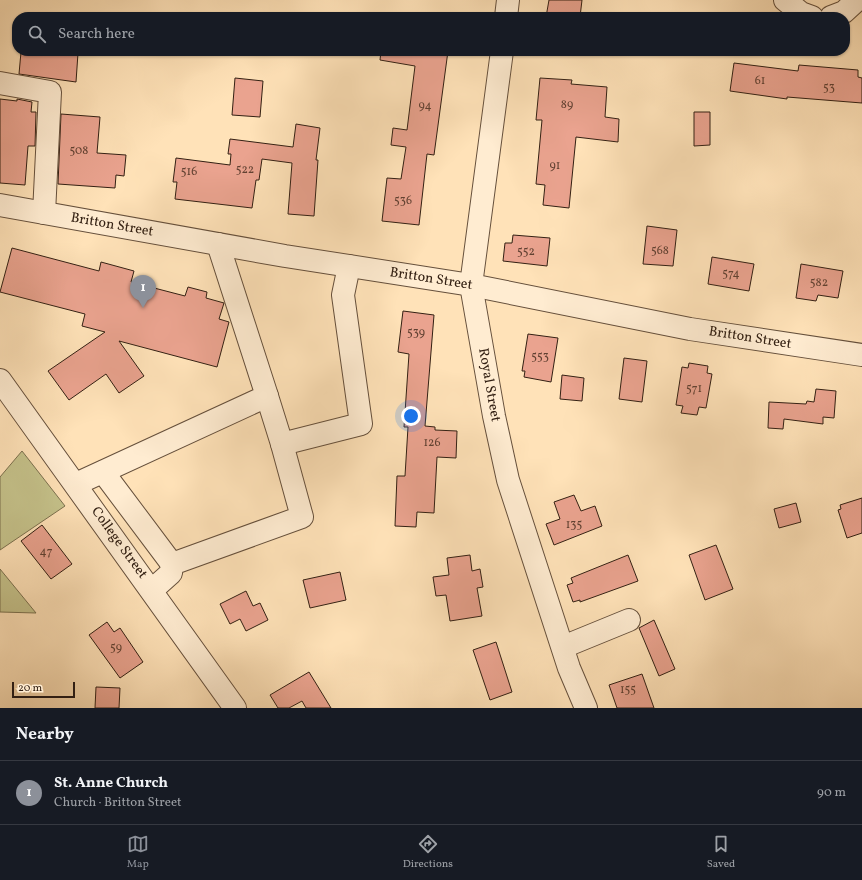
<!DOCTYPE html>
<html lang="en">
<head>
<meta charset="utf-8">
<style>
	:root { --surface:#171b24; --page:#242831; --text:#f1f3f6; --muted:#9ea1a6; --line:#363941; --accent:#8c9099 }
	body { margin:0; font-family:Vollkorn,serif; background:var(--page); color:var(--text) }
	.scale { position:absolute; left:12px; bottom:10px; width:63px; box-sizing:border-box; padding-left:4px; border:2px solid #332013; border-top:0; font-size:11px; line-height:14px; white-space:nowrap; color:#332013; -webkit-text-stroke:3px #ffecd1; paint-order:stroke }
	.you { position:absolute; left:411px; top:416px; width:14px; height:14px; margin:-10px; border:3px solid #fff; border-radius:50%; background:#1a73e8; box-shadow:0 0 0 6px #1a73e833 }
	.badge { display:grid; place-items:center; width:26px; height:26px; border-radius:50%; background:var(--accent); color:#fff; font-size:13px; font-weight:700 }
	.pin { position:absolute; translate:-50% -33px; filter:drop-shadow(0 1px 2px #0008) }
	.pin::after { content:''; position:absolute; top:21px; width:14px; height:12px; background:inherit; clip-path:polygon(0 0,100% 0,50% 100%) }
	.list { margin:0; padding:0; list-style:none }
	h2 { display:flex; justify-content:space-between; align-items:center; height:52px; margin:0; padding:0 16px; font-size:17px }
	h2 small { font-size:13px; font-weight:400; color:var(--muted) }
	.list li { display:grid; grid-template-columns:26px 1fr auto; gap:12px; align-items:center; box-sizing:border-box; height:64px; padding:0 16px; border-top:1px solid var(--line) }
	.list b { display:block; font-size:15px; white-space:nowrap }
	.list p { margin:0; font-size:13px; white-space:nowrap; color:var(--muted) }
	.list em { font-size:13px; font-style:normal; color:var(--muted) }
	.icon { flex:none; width:22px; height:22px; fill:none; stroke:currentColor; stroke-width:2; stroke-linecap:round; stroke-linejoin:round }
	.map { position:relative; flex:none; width:862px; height:708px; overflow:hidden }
	.search { position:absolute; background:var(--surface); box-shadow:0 1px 3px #0004; left:12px; right:12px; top:12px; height:44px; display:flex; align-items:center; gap:10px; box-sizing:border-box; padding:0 14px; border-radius:16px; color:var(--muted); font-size:15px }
	.sheet { height:116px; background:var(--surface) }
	nav { display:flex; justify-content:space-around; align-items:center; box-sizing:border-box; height:56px; border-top:1px solid var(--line); background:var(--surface); font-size:11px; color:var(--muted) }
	nav a { display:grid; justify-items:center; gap:2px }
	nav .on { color:var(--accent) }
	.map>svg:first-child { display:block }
	.green { fill:#c5c28b; stroke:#7c714f }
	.building { fill:#eaa38f; stroke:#332013 }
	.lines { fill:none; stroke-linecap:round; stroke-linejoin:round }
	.minor-casing { stroke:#66503c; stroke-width:24 }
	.minor { stroke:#ffecd1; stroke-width:22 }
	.labels { text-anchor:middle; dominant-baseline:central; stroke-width:4; stroke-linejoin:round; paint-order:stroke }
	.number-label { font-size:12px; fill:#614132 }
	.street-label { font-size:14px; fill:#332013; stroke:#ffecd1 }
</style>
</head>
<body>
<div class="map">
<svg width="862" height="708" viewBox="0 0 862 708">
	<rect width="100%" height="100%" fill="#ffe2b8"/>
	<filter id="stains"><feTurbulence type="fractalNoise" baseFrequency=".005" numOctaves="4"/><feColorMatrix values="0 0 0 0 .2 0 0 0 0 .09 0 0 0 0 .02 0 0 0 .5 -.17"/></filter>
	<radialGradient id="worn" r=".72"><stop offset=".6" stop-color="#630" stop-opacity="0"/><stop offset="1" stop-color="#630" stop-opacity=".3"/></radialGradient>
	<g class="green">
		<path d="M22 451 65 506 0 550V477Z"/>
		<path d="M0 569 36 613 0 612Z"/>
	</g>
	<g class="building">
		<path d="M549 0H582L580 17H546Z"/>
		<path d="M38 51 78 53 76 82 19 74 21 52 38 54Z"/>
		<path d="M381 51H448L434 155 427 154 419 225 382 221 387 178 401 179 406 147 391 145 393 128 407 130 415 66 380 60Z"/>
		<path d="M734 63 798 71 799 65 858 70V77L862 78V103L787 97V99L730 91Z"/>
		<path d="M235 78 263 81 260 117 232 115Z"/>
		<path d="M540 78 572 80 571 84 607 87 605 117 619 119 618 142 576 137 569 208 543 205 545 185 536 184 542 120H536Z"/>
		<path d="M0 99 17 101V99L32 102 31 112H36L35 146H28L25 185 0 183Z"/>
		<path d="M694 112H710V145L694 146Z"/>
		<path d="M61 114 100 117 97 153 126 155 124 176 116 175 115 188 58 184Z"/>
		<path d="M296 124 320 128 316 160H318L314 216 288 214 292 163 262 159 259 180H256L252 208 175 199 177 182H173L176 158 230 165 231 154H228L230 139 293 147Z"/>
		<path d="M647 226 677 230 673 266 643 264Z"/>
		<path d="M513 235 550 238 547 266 503 261 505 243H512Z"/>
		<path d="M12 248 99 271 101 262 134 271 131 282 185 296 188 287 207 292 206 298 224 303 219 319 229 322 217 367 119 341 144 376 119 393 106 374 69 400 48 371 105 332 82 326 85 314 0 292Z"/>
		<path d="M712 257 754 264 749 291 708 284Z"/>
		<path d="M801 264 843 271 838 298 818 295 816 301 796 298Z"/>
		<path d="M403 311 434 315 425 426 435 427V430L457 431 456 458 437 457 434 513 417 512 416 527 395 526 397 476H405L408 427H404L409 354 398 352Z"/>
		<path d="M528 334 558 338 551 382 524 377 525 371H522Z"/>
		<path d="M624 358 647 361 642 402 619 399Z"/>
		<path d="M689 363 708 366 707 373 712 374 706 408 699 407 697 415 681 413 683 406 676 405 682 367 688 368Z"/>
		<path d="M562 375 584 378 582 401 560 399Z"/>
		<path d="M816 389 836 391 834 418 823 417V424L784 419 783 429 768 428 769 402 806 404 807 401 814 402Z"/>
		<path d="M574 495 581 511 595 506 602 526 554 545 546 524 560 519 554 502Z"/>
		<path d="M862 498V533L847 538 838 510 841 509 840 505Z"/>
		<path d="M796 503 801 522 779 528 774 509Z"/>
		<path d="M42 525 72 564 51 579 21 541Z"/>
		<path d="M716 545 733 589 705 600 689 555Z"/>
		<path d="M470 555 472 571 480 569 483 587 477 588 482 616 450 621 446 595 436 596 433 577 449 575 447 558Z"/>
		<path d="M628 555 638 581 580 602V600L573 602 567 585 573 583 571 578Z"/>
		<path d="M340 572 346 600 310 608 303 580Z"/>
		<path d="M246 591 253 606 260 603 268 620 246 631 240 619 230 624 220 604Z"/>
		<path d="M654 620 675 669 659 676 639 628Z"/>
		<path d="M107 622 114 632 120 628 143 662 120 678 89 635Z"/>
		<path d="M496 642 512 692 490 700 473 650Z"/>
		<path d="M309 672 331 708H306L302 701 289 708H278L270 695Z"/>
		<path d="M642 674 654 708H617L609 685Z"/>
		<path d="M96 687 120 688 119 708H95Z"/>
	</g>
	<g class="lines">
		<g class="minor-casing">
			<g id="minor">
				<path d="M785 0 801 13 812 17"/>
				<path d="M506 17 508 0"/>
				<path d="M831 17 844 12 857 0"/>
				<path d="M502 51 471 285 494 416 508 480 569 668 586 708"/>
				<path d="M0 83 50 92 44 213"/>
				<path d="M0 205 285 256 471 285 690 329 862 355"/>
				<path d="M0 380 235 708"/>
				<path d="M267 396 282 444"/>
				<path d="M103 472 172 564"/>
				<path d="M76 484 267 396 218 244"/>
				<path d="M152 590 171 573 172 564 302 517 282 444 361 424 343 295 349 266"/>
				<path d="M563 647 629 620"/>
			</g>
		</g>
		<use href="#minor" class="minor"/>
	</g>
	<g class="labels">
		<g class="number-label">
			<text x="760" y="81">61</text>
			<text x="829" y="88">53</text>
			<text x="567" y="105">89</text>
			<text x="425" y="106">94</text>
			<text x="79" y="151">508</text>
			<text x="555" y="166">91</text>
			<text x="245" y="170">522</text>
			<text x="189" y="172">516</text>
			<text x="403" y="201">536</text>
			<text x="660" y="251">568</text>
			<text x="526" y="252">552</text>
			<text x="731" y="274">574</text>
			<text x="819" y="283">582</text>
			<text x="416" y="333">539</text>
			<text x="540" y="357">553</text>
			<text x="694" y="389">571</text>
			<text x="432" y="443">126</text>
			<text x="574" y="525">135</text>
			<text x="46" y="552">47</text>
			<text x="116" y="648">59</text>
			<text x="628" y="690">155</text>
		</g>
		<g class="street-label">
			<text transform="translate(112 225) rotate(10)">Britton Street</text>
			<text transform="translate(431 279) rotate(9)">Britton Street</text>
			<text transform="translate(750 338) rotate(9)">Britton Street</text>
			<text transform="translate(489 385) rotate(80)">Royal Street</text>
			<text transform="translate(119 543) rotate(54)">College Street</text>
		</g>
	</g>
	<rect width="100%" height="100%" filter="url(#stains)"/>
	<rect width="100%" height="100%" fill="url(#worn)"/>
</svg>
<div class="scale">20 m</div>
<div class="you"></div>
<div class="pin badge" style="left:143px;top:308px">1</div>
<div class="search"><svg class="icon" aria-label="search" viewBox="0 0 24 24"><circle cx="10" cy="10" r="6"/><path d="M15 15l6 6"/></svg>Search here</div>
</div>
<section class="sheet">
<h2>Nearby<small></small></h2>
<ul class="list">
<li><span class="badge">1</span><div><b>St. Anne Church</b><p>Church · Britton Street</p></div><em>90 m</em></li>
</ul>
</section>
<nav>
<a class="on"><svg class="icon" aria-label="map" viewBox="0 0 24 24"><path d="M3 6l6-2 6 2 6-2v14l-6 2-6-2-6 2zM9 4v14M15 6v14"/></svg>Map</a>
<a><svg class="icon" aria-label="directions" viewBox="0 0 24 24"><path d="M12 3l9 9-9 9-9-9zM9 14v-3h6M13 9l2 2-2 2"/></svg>Directions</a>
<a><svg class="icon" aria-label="saved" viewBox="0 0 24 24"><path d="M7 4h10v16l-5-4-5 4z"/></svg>Saved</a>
</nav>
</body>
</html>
